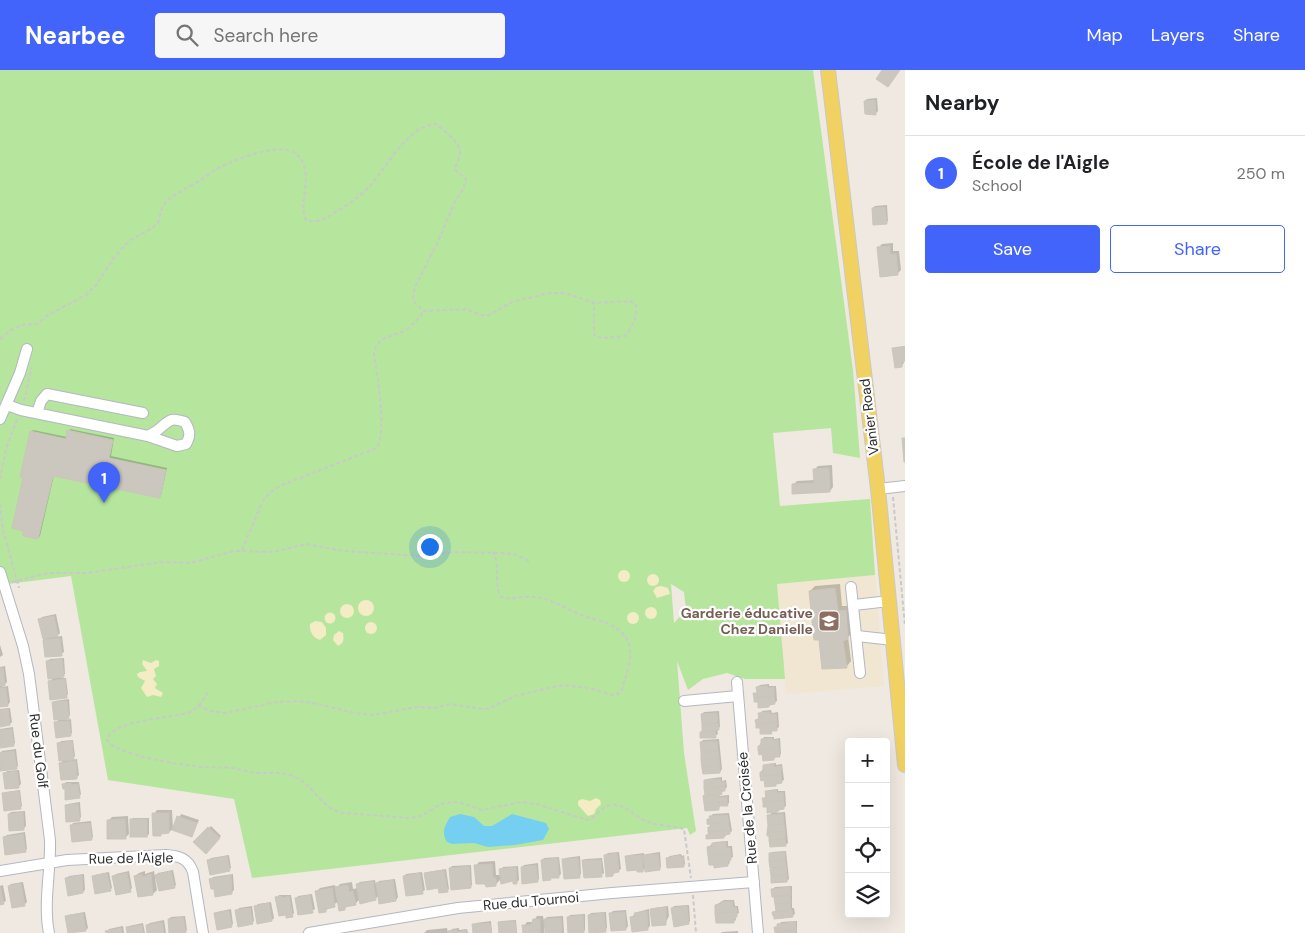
<!DOCTYPE html>
<html lang="en">
<head>
<meta charset="utf-8">
<style>
	:root { --surface:#fff; --page:#f6f6f6; --text:#202124; --muted:#757577; --line:#e0e0e0; --accent:#4264fb }
	body { margin:0; font-family:"DM Sans",sans-serif; background:var(--page); color:var(--text) }
	.controls { position:absolute; right:15px; bottom:15px; display:grid; overflow:hidden; border-radius:5px; box-shadow:0 5px 20px #0002 }
	.controls button { width:45px; height:45px; display:grid; place-items:center; padding:0; border:0; border-bottom:1px solid var(--line); background:var(--surface); color:var(--text); font:25px sans-serif }
	.you { position:absolute; left:429px; top:476px; width:18px; height:18px; margin:-12px; border:4px solid #fff; border-radius:50%; background:#1a73e8; box-shadow:0 0 0 8px #1a73e833 }
	.badge { display:grid; place-items:center; width:32px; height:32px; border-radius:50%; background:var(--accent); color:#fff; font-size:16px; font-weight:700 }
	.pin { position:absolute; translate:-50% -41px; filter:drop-shadow(0 1px 2px #0008) }
	.pin::after { content:''; position:absolute; top:26px; width:18px; height:15px; background:inherit; clip-path:polygon(0 0,100% 0,50% 100%) }
	.list { margin:0; padding:0; list-style:none }
	h2 { display:flex; justify-content:space-between; align-items:center; height:65px; margin:0; padding:0 20px; font-size:21px }
	h2 small { font-size:16px; font-weight:400; color:var(--muted) }
	.list li { display:grid; grid-template-columns:32px 1fr auto; gap:15px; align-items:center; box-sizing:border-box; height:75px; padding:0 20px; border-top:1px solid var(--line) }
	.list b { display:block; font-size:19px; white-space:nowrap }
	.list p { margin:0; font-size:16px; white-space:nowrap; color:var(--muted) }
	.list em { font-size:16px; font-style:normal; color:var(--muted) }
	.actions { display:flex; gap:10px; padding:15px 20px }
	.actions a { flex:1; padding:11px 0; border:1px solid var(--accent); border-radius:5px; text-align:center; font-size:18px; color:var(--accent) }
	.actions .main { background:var(--accent); color:#fff }
	.icon { flex:none; width:28px; height:28px; fill:none; stroke:currentColor; stroke-width:2; stroke-linecap:round; stroke-linejoin:round }
	.map { position:relative; flex:none; width:905px; height:863px; overflow:hidden }
	header { display:flex; align-items:center; gap:30px; box-sizing:border-box; height:70px; padding:0 25px; background:var(--accent); color:#fff }
	header strong { font-size:24px }
	nav { display:flex; gap:28px; margin-inline-start:auto; font-size:18px }
	.search { width:350px; height:45px; background:var(--page); display:flex; align-items:center; gap:12px; box-sizing:border-box; padding:0 18px; border-radius:5px; color:var(--muted); font-size:19px }
	main { display:flex }
	aside { flex:1; background:var(--surface) }
	.map>svg:first-child { display:block }
	.education { fill:#f0e6d1 }
	.green { fill:#b6e59e; fill-rule:evenodd }
	.sand { fill:#f3ecc5 }
	.water { fill:#75cff0 }
	.shadow { fill:#0003 }
	.building { fill:#cbc7bf; stroke:#cbc5ba }
	.lines { fill:none; stroke-linecap:round; stroke-linejoin:round }
	.minor-casing { stroke:#b4b7c1; stroke-width:12 }
	.major-casing { stroke:#c9c9c9; stroke-width:16 }
	.path { stroke:#c9c9c9; stroke-width:2; stroke-dasharray:4 2.5; stroke-linecap:butt }
	.minor { stroke:#fff; stroke-width:10 }
	.major { stroke:#f2d163; stroke-width:14 }
	.labels { text-anchor:middle; dominant-baseline:central; stroke-width:4.5; stroke-linejoin:round; paint-order:stroke }
	.street-label { font-size:14px; fill:#2e2e2e; stroke:#fff }
	.education-label { font-size:14px; font-weight:bold; fill:#785e54; stroke:#fff; text-anchor:end }
</style>
</head>
<body>
<header>
<strong>Nearbee</strong>
<div class="search"><svg class="icon" aria-label="search" viewBox="0 0 24 24"><circle cx="10" cy="10" r="6"/><path d="M15 15l6 6"/></svg>Search here</div>
<nav><a>Map</a><a>Layers</a><a>Share</a></nav>
</header>
<main>
<div class="map">
<svg width="905" height="863" viewBox="0 0 905 863">
	<rect width="100%" height="100%" fill="#efe9e1"/>
	<path class="education" d="M875 505 884 616 786 624 777 514Z"/>
	<path class="green" d="M0 0H813L853 300 860 388 833 383 831 358 773 363 780 436 870 429 875 505 777 514 785 609H745L727 603 703 609 688 620 677 591 684 683 696 761 690 765 687 758 252 808 234 729 108 710 71 506 0 515ZM671 514 684 522 686 540 674 553Z"/>
	<g class="sand">
		<circle cx="624" cy="506" r="6"/>
		<circle cx="653" cy="510" r="6"/>
		<path d="M661 516 668 518 670 524 657 528 653 521 656 517Z"/>
		<circle cx="366" cy="538" r="8"/>
		<circle cx="347" cy="541" r="7"/>
		<circle cx="651" cy="543" r="6"/>
		<circle cx="633" cy="548" r="6"/>
		<circle cx="330" cy="548" r="5.5"/>
		<path d="M315 551 322 552 326 558V565L320 570C313 568 309 561 310 554Z"/>
		<circle cx="371" cy="558" r="6"/>
		<path d="M339 561 343 563C344 570 344 573 338 576L333 570 334 565Z"/>
		<path d="M143 590 151 593 156 590 159 591V596L154 599 156 606 153 609 157 614 155 618 163 623 161 627 153 625 147 627 141 618 145 611 138 607 137 604 140 602 147 601 142 594Z"/>
		<path d="M596 728 600 730 601 734 596 739 594 744 588 746 578 735V731L582 729 590 731Z"/>
	</g>
	<path class="water" d="M460 744 474 747 484 756H492L512 744 546 753 549 759 543 770 515 775 488 777 474 773 452 774 447 772C441 762 445 756 450 747Z"/>
	<g class="shadow">
		<path d="M877 28 878 41 876 43 865 31 867 29Z"/>
		<path d="M887 135 888 151 886 153 873 138 875 136Z"/>
		<path d="M893 173V181H899L901 200 897 204 878 178 882 174Z"/>
		<path d="M905 276V290H903L904 293 902 295 894 279 896 277Z"/>
		<path d="M70 359 114 368 111 386 167 398 161 425 159 427 54 405 40 466 38 468 25 407 31 362 33 360 67 367Z"/>
		<path d="M832 395 833 417 830 421 793 415 797 411 815 410 814 400 818 396Z"/>
		<path d="M840 514 842 536H850L852 563 848 567 851 591 847 596 820 569 810 521 815 516Z"/>
		<path d="M56 544 60 563 55 567 62 566 64 582 61 584 46 586 40 549 42 547Z"/>
		<path d="M0 575 3 585 0 587Z"/>
		<path d="M64 588 65 604 61 608H66L68 624 66 626 50 611 54 607 47 591 50 589Z"/>
		<path d="M5 596 7 612 2 617 8 616 10 632 8 635 0 636V597Z"/>
		<path d="M769 614V616H776L777 631 769 636 759 631 755 624 758 622 757 617 760 615Z"/>
		<path d="M69 629 70 645 66 650 71 649 72 663 70 665 56 653 60 648 53 633 55 631Z"/>
		<path d="M10 638 12 652 10 654 0 656V639Z"/>
		<path d="M771 640 772 643 778 642 779 657 771 662 761 657 757 650 762 641Z"/>
		<path d="M719 641 720 657 717 659 718 664 715 666 701 663 704 660 702 644 704 642Z"/>
		<path d="M13 657 15 673 13 675 0 676V659Z"/>
		<path d="M764 667H774V669L780 668 781 684 779 686 773 688 763 683 759 676Z"/>
		<path d="M719 669 722 699 720 702 701 672 703 670Z"/>
		<path d="M73 670 75 686 71 690 77 689 79 705 77 707 61 693 64 689 59 673 61 671Z"/>
		<path d="M16 679 18 696 16 698 0 686V683L2 681Z"/>
		<path d="M776 693V695L782 694 784 710 775 715 761 702 766 694Z"/>
		<path d="M19 700 21 714 19 716 6 718 5 704 7 701Z"/>
		<path d="M722 707V711L726 710 727 717 719 726 729 725V733L727 735H721L718 739 705 711 707 709Z"/>
		<path d="M66 712H79L81 724 79 727 66 717 64 714Z"/>
		<path d="M778 719V721H785L786 736 775 743 785 742 788 773 785 775 769 746 773 741 764 728 767 726V722L769 720Z"/>
		<path d="M20 720 22 736 20 738 4 724 6 722Z"/>
		<path d="M80 732 81 747 79 750 66 736 68 734Z"/>
		<path d="M157 740H172L173 759 169 762H163L154 744Z"/>
		<path d="M25 741 26 756 24 758 9 744 11 742Z"/>
		<path d="M729 743 732 761 724 767 707 766 711 755 708 750 711 746 713 744Z"/>
		<path d="M181 744 199 750 192 766 174 760Z"/>
		<path d="M128 746 129 764 125 768 108 751 112 747Z"/>
		<path d="M133 748H149V764L147 766 131 750Z"/>
		<path d="M91 751 93 767 91 769 71 756 73 753Z"/>
		<path d="M211 756 221 766 206 782 195 772Z"/>
		<path d="M25 762 27 779 25 781 4 767 7 765Z"/>
		<path d="M728 771V776H732L733 787 729 789 730 793 727 795 708 777 715 772Z"/>
		<path d="M786 781 789 809 787 811 773 812 770 784 772 782Z"/>
		<path d="M619 782 621 799 612 805 605 785 608 783Z"/>
		<path d="M660 782 661 797 659 799 646 797 643 800 627 787 629 785 644 783V786L647 784Z"/>
		<path d="M681 784 682 786 684 785 685 794 683 796 668 788 670 786Z"/>
		<path d="M229 785 231 798 229 800 209 790 211 788Z"/>
		<path d="M580 786 581 804 579 806 563 790 565 788Z"/>
		<path d="M559 787 561 804 559 806H552L550 809 542 790 544 788Z"/>
		<path d="M602 788 604 803 601 805 583 791 585 789Z"/>
		<path d="M495 791 496 805H501V799L503 797 518 796 519 810 517 812 514 809H501L496 814 476 796 479 792Z"/>
		<path d="M538 793 539 809 537 811 522 797 524 795Z"/>
		<path d="M471 795 472 815 470 817 450 798 452 796Z"/>
		<path d="M446 799 449 819 447 821 439 817 425 804 428 802Z"/>
		<path d="M173 800 176 815 174 817 155 808 157 820 154 823 139 826 135 806 139 803 145 801V804L154 801 155 807 158 803Z"/>
		<path d="M129 801 132 818 130 821 114 806 116 804Z"/>
		<path d="M109 802 112 818 110 820 93 807 95 805Z"/>
		<path d="M422 802 425 820 422 822 404 806 406 804Z"/>
		<path d="M84 804 85 820 83 822 67 808 69 806Z"/>
		<path d="M233 804 234 820 232 822 215 817 211 809 213 807Z"/>
		<path d="M395 809 398 827 396 830 379 825 376 828 360 829 355 834 348 835 345 838 339 831 325 841 316 822 320 818 335 815 336 819 340 814 352 812 353 819 358 818 357 814 360 812 375 810 376 815 379 811Z"/>
		<path d="M23 812 27 832 25 834 13 837 9 816 11 814Z"/>
		<path d="M3 815 6 831 0 834V816Z"/>
		<path d="M792 816V838H794L795 844 792 846 774 842 777 840 776 825 773 819 775 817Z"/>
		<path d="M312 824 315 839 312 841 296 829 298 826Z"/>
		<path d="M279 825H291L294 843 292 846 277 828Z"/>
		<path d="M724 830H734L735 836H738L739 843 735 845 736 850 733 852 716 835Z"/>
		<path d="M271 832 274 848 272 850 256 836 258 834Z"/>
		<path d="M689 835 690 851 688 853 672 838 674 836Z"/>
		<path d="M252 836 254 851 252 853 237 841 239 838Z"/>
		<path d="M668 836 669 846 665 854 651 840 654 838Z"/>
		<path d="M231 839 233 854 231 856 215 844 217 842Z"/>
		<path d="M649 839 650 856 648 858 631 847 638 842Z"/>
		<path d="M626 840 628 856 626 859 611 843 613 841Z"/>
		<path d="M85 842 88 858 86 860 66 847 68 845Z"/>
		<path d="M606 842 607 858 605 860 589 845 591 843Z"/>
		<path d="M585 844V860L583 862 569 863 568 847 570 845Z"/>
		<path d="M185 846 187 860 184 863H170L169 849 171 847Z"/>
		<path d="M537 846H543L544 851 547 847 563 846 564 863H546V857H544V863H524V856L527 852H533Z"/>
		<path d="M164 850 166 863H149L147 855 150 853Z"/>
		<path d="M516 850 517 863H500L499 853 501 851Z"/>
		<path d="M491 851 492 863H474V855L476 853Z"/>
		<path d="M797 851V863H776V858L781 852Z"/>
		<path d="M143 853 145 863H128L127 858 129 856Z"/>
		<path d="M123 856 124 863H107L109 859Z"/>
		<path d="M447 858 448 863 452 859 459 858V860L467 859 468 863H424L427 860Z"/>
		<path d="M738 861V863H721L722 862Z"/>
	</g>
	<g class="building">
		<path d="M882 0H900L888 17 876 9Z"/>
		<path d="M875 30 876 45 865 44 864 31Z"/>
		<path d="M885 137 887 154 873 155 872 138Z"/>
		<path d="M890 176V184H896L898 205 880 207 877 177Z"/>
		<path d="M905 277V291H902V297L895 298 892 278Z"/>
		<path d="M67 360 113 370 109 388 166 400 160 428 53 406 38 469 23 466V461L12 458 23 408 20 407 30 361 66 369Z"/>
		<path d="M902 368H905V392H904Z"/>
		<path d="M829 398 830 422 792 424V414L814 413 813 399Z"/>
		<path d="M835 518 838 541 846 540 848 569 843 571 847 598 822 599 819 570H814L809 521Z"/>
		<path d="M54 546 58 566 43 569 38 549Z"/>
		<path d="M60 568 62 586 45 587 43 570Z"/>
		<path d="M62 589 64 607 48 609 46 591Z"/>
		<path d="M0 598H3L5 616H0Z"/>
		<path d="M65 609 67 628 50 630 48 611Z"/>
		<path d="M767 616 768 618 774 617V626L754 628 753 623H757L756 617Z"/>
		<path d="M0 618H6L8 636 0 637Z"/>
		<path d="M774 626 775 634 769 635V637L758 638V632H754V628Z"/>
		<path d="M67 631 69 649 54 650 52 632Z"/>
		<path d="M8 639 10 655 0 657V640Z"/>
		<path d="M770 642V644H776L777 652 756 654 755 650 759 649 758 643Z"/>
		<path d="M717 643 718 653 702 654 701 644Z"/>
		<path d="M69 651 71 666 56 668 54 652Z"/>
		<path d="M777 652V661H771L772 664H760V658H756V654Z"/>
		<path d="M718 653 719 660 702 662V654Z"/>
		<path d="M12 659 14 676 0 678V660Z"/>
		<path d="M715 661 716 668H700V662Z"/>
		<path d="M772 668V670H778L779 678 758 680V676L761 675V669Z"/>
		<path d="M72 671 74 690 59 691 57 673Z"/>
		<path d="M717 671 718 681 701 682 700 672Z"/>
		<path d="M779 678 780 687H774V690L763 691 762 684 759 685 758 680Z"/>
		<path d="M14 681 17 699 0 701V683Z"/>
		<path d="M718 681 719 688 701 690V682Z"/>
		<path d="M719 688 720 696 702 698 701 690Z"/>
		<path d="M76 691 77 709 61 710 59 693Z"/>
		<path d="M774 694V697L781 696V705L760 706V702H763V695Z"/>
		<path d="M720 696V703L703 704 702 698Z"/>
		<path d="M17 701 19 718 5 719 3 703Z"/>
		<path d="M781 705 782 713 776 714V716L765 717 764 710 761 711 760 706Z"/>
		<path d="M720 709 721 712H725V716L704 718V710Z"/>
		<path d="M71 713V715L78 714 80 728 65 730V719H63L62 714Z"/>
		<path d="M725 716V721H721L722 724 703 726 705 725 704 718Z"/>
		<path d="M776 720 777 723 783 722 784 731 763 732 762 728H766L765 721Z"/>
		<path d="M19 721 21 739 4 741 2 723Z"/>
		<path d="M722 724 718 725V727H727V732L704 733 703 726Z"/>
		<path d="M784 731V739L778 740V742L767 743V737H763V732Z"/>
		<path d="M727 732 728 736H719V740L705 741 704 733Z"/>
		<path d="M78 734 80 751 66 752 65 735Z"/>
		<path d="M23 742 24 760 9 761 8 744Z"/>
		<path d="M152 743H169V763L161 764V766H153Z"/>
		<path d="M783 744 784 754 768 755 767 745Z"/>
		<path d="M727 745 729 752 707 754V749H710L709 746Z"/>
		<path d="M177 746 197 753 192 767 172 760Z"/>
		<path d="M125 749 126 769H107V750Z"/>
		<rect x="130" y="749" width="17" height="18"/>
		<path d="M728 752 730 760 708 762V757H710V754H707Z"/>
		<path d="M90 753 92 770 72 772 70 755Z"/>
		<path d="M784 754 785 761 767 763 768 755Z"/>
		<path d="M208 757 220 768 206 784 193 772Z"/>
		<path d="M730 760V764L724 765V768L706 769V765H709L708 762Z"/>
		<path d="M785 761V769L769 770V766H767V763Z"/>
		<path d="M23 764 26 782 5 785 3 767Z"/>
		<path d="M785 769 786 776 770 777 769 770Z"/>
		<path d="M726 772V778H730L731 784 708 786 707 777 712 776V773Z"/>
		<path d="M785 782V789L769 791V783Z"/>
		<path d="M617 783 619 802 613 803V806L606 807 604 785Z"/>
		<path d="M658 784 660 800 645 802 643 785Z"/>
		<path d="M731 784V790L728 791V796L714 798V795H709L708 786Z"/>
		<path d="M642 785 643 802H637V800L627 801 625 786Z"/>
		<path d="M680 785V787H683L684 797 667 798 666 788Z"/>
		<path d="M227 786 230 801 210 805 207 790Z"/>
		<path d="M558 788 559 808H550L551 810 543 811 541 790Z"/>
		<path d="M578 788 580 808 564 809 562 789Z"/>
		<path d="M785 789 786 797 770 798 769 791Z"/>
		<path d="M582 790H601L602 807 584 808Z"/>
		<path d="M492 794 493 808H496V816L486 817 485 814H476L474 795Z"/>
		<path d="M536 795 538 812 522 814 521 797Z"/>
		<path d="M469 796 471 818 451 820 449 798Z"/>
		<path d="M516 797 517 814H513V811L501 814 499 799Z"/>
		<path d="M786 797 787 805 771 806 770 799Z"/>
		<path d="M444 800 448 822 439 823 438 818 427 820 424 803Z"/>
		<path d="M171 801 175 818 159 821 155 805Z"/>
		<path d="M107 803 111 821 95 824 92 806Z"/>
		<path d="M127 803 131 822 116 825 112 806Z"/>
		<path d="M420 803 423 824 406 826 403 806Z"/>
		<path d="M142 804V807L151 804 153 825 138 827 134 806Z"/>
		<path d="M82 805 83 823 68 826 65 808Z"/>
		<path d="M231 805 232 824 215 827 214 819H211L209 809Z"/>
		<path d="M787 805V812L771 813V806Z"/>
		<path d="M393 810 396 831 379 834 376 813Z"/>
		<path d="M373 811 376 830 360 834 356 814Z"/>
		<path d="M21 813 25 836 12 838 8 816Z"/>
		<path d="M348 815 349 822 353 821 356 835 345 837V840L339 841 335 817Z"/>
		<path d="M0 817 4 834 0 835Z"/>
		<path d="M790 817 791 825 772 827 771 819Z"/>
		<path d="M332 818 335 837 326 839V842L319 843 315 821Z"/>
		<path d="M310 825 313 843 298 845 295 828Z"/>
		<path d="M790 825 791 833 775 834 774 827Z"/>
		<path d="M281 826 282 828 289 826 293 847 286 848V845L279 846 275 827Z"/>
		<path d="M732 831 733 838 736 837 737 842 715 844V835L721 834V832Z"/>
		<path d="M269 833 272 851 257 854 254 836Z"/>
		<path d="M790 833 791 840 776 841 775 834Z"/>
		<path d="M687 836 689 854 674 857 671 838Z"/>
		<path d="M666 837V855L652 856 650 839Z"/>
		<path d="M250 838 253 854 238 857 235 840Z"/>
		<path d="M792 840 793 847 774 849V846H773L772 842Z"/>
		<path d="M229 841 232 857 217 860 214 843Z"/>
		<path d="M647 841 648 860 632 862 630 847 635 846 634 843Z"/>
		<path d="M625 842 626 860 611 861 609 843Z"/>
		<path d="M737 842V847H734V853H716L715 844Z"/>
		<path d="M83 843 86 861 68 863 65 846Z"/>
		<path d="M604 843 606 862 589 863 588 845Z"/>
		<path d="M583 845 584 863H568L567 847Z"/>
		<path d="M183 847 186 863H169L168 849Z"/>
		<path d="M561 848 562 863H545L544 849Z"/>
		<path d="M533 849H540V863H523L522 855H531Z"/>
		<path d="M515 851 516 863H499L498 852Z"/>
		<path d="M162 852 164 863H147L146 855Z"/>
		<path d="M795 852 796 860 775 862 774 857H777V854Z"/>
		<path d="M490 853 491 863H473L472 854Z"/>
		<path d="M142 855 143 863H127L126 857Z"/>
		<path d="M121 858 122 863H106L105 861Z"/>
		<path d="M457 860V862L466 860V863H448V861Z"/>
		<path d="M796 860V863H775V862Z"/>
	</g>
	<g class="lines">
		<g class="minor-casing">
			<g id="minor">
				<path d="M7 335 21 340 148 366 177 376 186 374C191 365 190 361 185 352 170 347 170 350 159 359 156 362 151 364 148 366"/>
				<path d="M37 343 41 331 47 324 143 343"/>
				<path d="M0 349 20 303 27 279"/>
				<path d="M878 419 905 416"/>
				<path d="M0 502 23 576 29 604 50 770C51 801 43 833 49 863"/>
				<path d="M851 517 860 603"/>
				<path d="M854 535 889 531"/>
				<path d="M857 566 893 570"/>
				<path d="M737 612 758 863"/>
				<path d="M684 631 738 626"/>
				<path d="M0 801 67 790 166 785C179 786 188 788 193 802L203 863"/>
				<path d="M309 863 458 838 612 823 754 812"/>
			</g>
		</g>
		<g class="major-casing">
			<path id="major" d="M828 0 878 419 905 695"/>
		</g>
		<g class="path">
			<path d="M0 269 11 260 22 255 37 254 48 245 86 225 96 215 115 186 129 171 152 158 158 153 162 138 166 131C176 123 188 118 199 111 206 107 213 100 221 97 239 88 290 66 302 91 312 111 298 133 306 150 316 154 325 149 334 143 346 136 358 128 368 118 386 99 406 56 436 54 444 61 462 73 460 85 459 91 455 94 455 100L466 109 464 118 455 131 442 163 415 217 413 227 415 233 424 241 465 239 481 245 487 246 512 232 549 223H565L594 233 630 231 635 233C640 243 632 257 625 266L606 268 596 267 594 264V238L592 232"/>
			<path d="M24 331 32 297"/>
			<path d="M0 409 6 379 17 349"/>
			<path d="M893 427 905 556"/>
			<path d="M0 434 3 460 19 518"/>
			<path d="M242 480 261 435C266 425 272 420 282 415L377 378C387 360 377 305 374 283 378 264 393 268 407 259 414 254 419 247 424 241"/>
			<path d="M12 512 48 503H87L162 492 190 493 234 481 273 482 306 474 344 481 420 486 455 482 504 483 517 485 529 491"/>
			<path d="M208 622C203 629 198 639 190 642 172 649 111 649 107 670 117 685 176 694 194 696 207 698 220 697 232 698 240 699 247 702 255 703 265 704 275 701 285 704 314 709 318 739 344 743L410 748 421 746 441 734 453 732H458L482 740 521 732 536 734 588 750C596 747 602 736 610 735 622 732 633 744 642 749 651 755 672 756 684 759L691 808"/>
			<path d="M198 635 211 641 225 643 277 632 299 631 318 634 355 643 373 645 416 637 434 638 450 634 483 639 490 638 515 626 562 615 589 618 612 625 620 623 622 619C630 593 641 568 607 553 599 550 590 549 581 545 566 539 552 529 535 527 523 525 512 531 501 527 493 512 501 496 493 482"/>
			<path d="M693 825 696 863"/>
		</g>
		<use href="#minor" class="minor"/>
		<use href="#major" class="major"/>
	</g>
	<defs>
		<g id="school-square" transform="scale(1.125)"><rect x="-9" y="-9" width="18" height="18" rx="4" fill="#8d6e63" stroke="#fff"/><path d="M0-5L7-2L0 1L-7-2ZM-4 1L0 2.5L4 1V4Q0 6-4 4Z" fill="#fff"/></g>
	</defs>
	<g fill-rule="evenodd">
		<use href="#school-square" x="829" y="551"/>
	</g>
	<g class="labels">
		<g class="street-label">
			<text transform="translate(869 347) rotate(-97)">Vanier Road</text>
			<text transform="translate(39 681) rotate(83)">Rue du Golf</text>
			<text transform="translate(747 738) rotate(-95)">Rue de la Croisée</text>
			<text transform="translate(131 788) rotate(-1)">Rue de l'Aigle</text>
			<text transform="translate(531 831) rotate(-5)">Rue du Tournoi</text>
		</g>
		<g class="education-label">
			<text x="813" y="543">Garderie éducative<tspan x="813" dy="16">Chez Danielle</tspan></text>
		</g>
	</g>
</svg>
<div class="controls">
<button>+</button>
<button>−</button>
<button><svg class="icon" aria-label="locate" viewBox="0 0 24 24"><circle cx="12" cy="12" r="6"/><path d="M12 2v4M12 18v4M2 12h4M18 12h4"/></svg></button>
<button><svg class="icon" aria-label="layers" viewBox="0 0 24 24"><path d="M12 4l9 5-9 5-9-5zM3 14l9 5 9-5"/></svg></button>
</div>
<div class="you"></div>
<div class="pin badge" style="left:104px;top:433px">1</div>
</div>
<aside>
<h2>Nearby<small></small></h2>
<ul class="list">
<li><span class="badge">1</span><div><b>École de l'Aigle</b><p>School</p></div><em>250 m</em></li>
</ul>
<div class="actions"><a class="main">Save</a><a>Share</a></div>
</aside>
</main>
</body>
</html>
